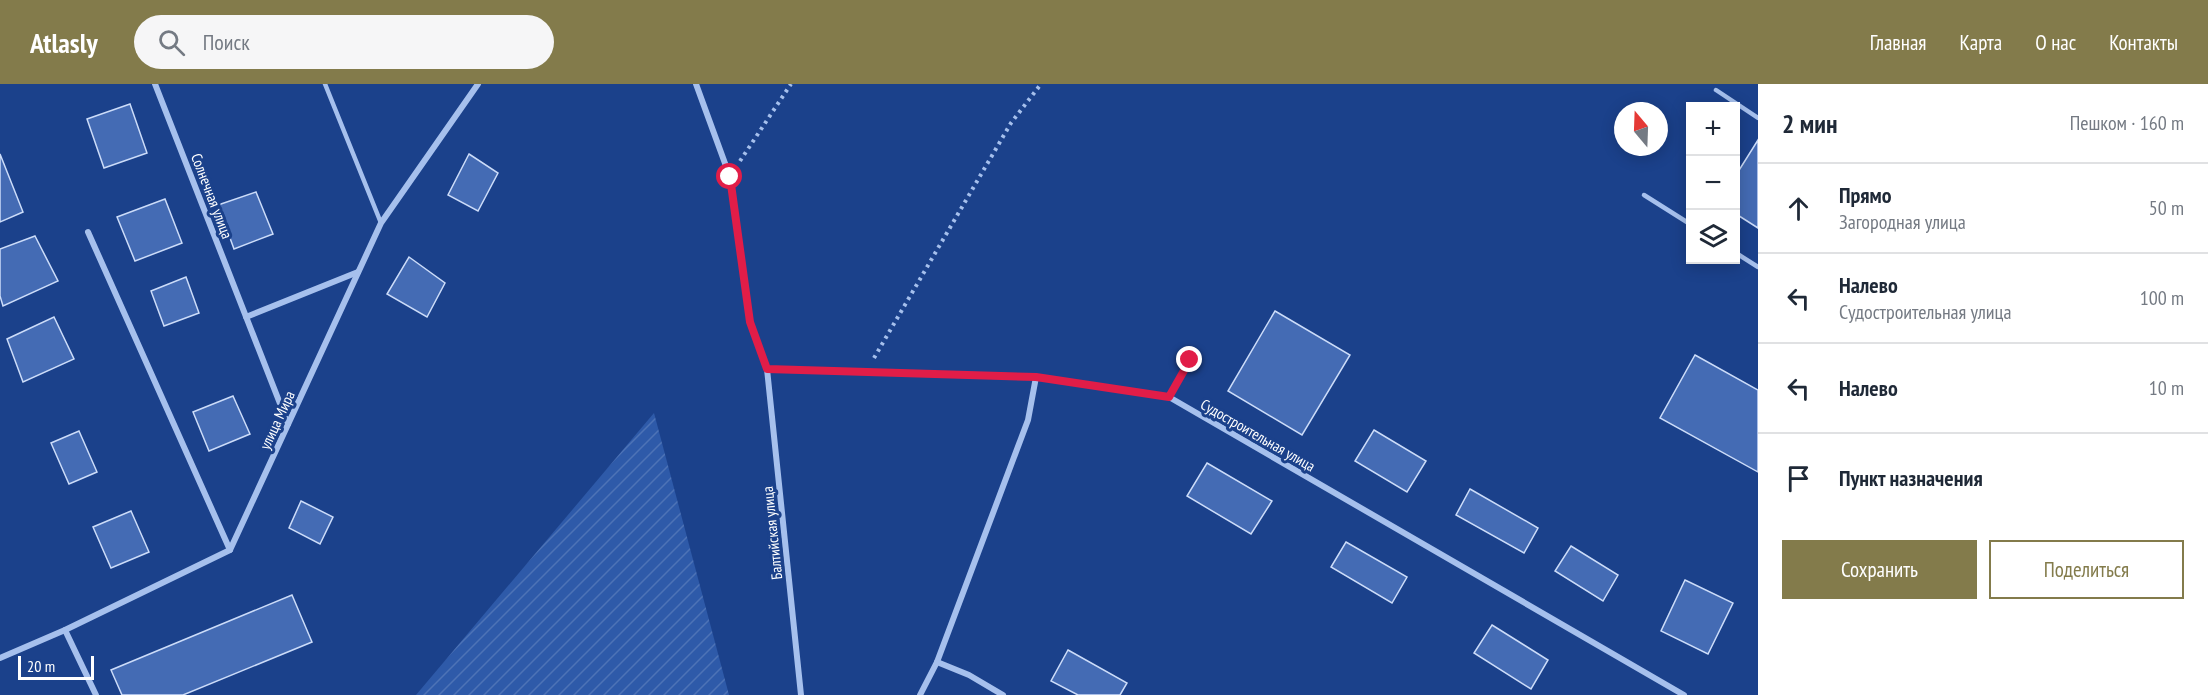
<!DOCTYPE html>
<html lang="ru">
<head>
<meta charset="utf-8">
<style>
	:root { --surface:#fff; --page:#f6f6f7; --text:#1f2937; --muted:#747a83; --line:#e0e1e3; --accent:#837b4b }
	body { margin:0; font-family:"PT Sans Narrow",sans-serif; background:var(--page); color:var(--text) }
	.controls { position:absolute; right:18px; top:18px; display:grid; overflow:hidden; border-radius:0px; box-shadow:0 3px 15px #0003 }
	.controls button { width:54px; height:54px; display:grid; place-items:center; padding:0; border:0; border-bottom:2px solid var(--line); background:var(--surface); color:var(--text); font:30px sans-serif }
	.compass { position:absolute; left:1614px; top:18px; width:54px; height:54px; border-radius:50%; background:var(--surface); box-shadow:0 3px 15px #0003; rotate:341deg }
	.scale { position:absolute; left:18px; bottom:15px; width:76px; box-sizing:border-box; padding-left:6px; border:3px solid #fff; border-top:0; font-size:16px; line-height:21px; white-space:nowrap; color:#fff; -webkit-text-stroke:4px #1b418b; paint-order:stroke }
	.stop { position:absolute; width:18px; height:18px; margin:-14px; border:4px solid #e11d48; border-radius:50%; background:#fff }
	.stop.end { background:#e11d48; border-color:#fff; box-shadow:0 2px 6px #0008 }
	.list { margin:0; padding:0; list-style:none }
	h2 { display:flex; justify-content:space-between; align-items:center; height:78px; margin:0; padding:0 24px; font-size:26px }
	h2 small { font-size:20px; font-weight:400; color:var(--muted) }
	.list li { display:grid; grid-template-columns:39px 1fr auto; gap:18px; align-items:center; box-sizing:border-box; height:90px; padding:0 24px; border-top:2px solid var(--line) }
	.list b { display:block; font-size:22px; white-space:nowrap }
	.list p { margin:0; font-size:20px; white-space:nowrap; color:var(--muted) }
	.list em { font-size:20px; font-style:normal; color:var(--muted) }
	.actions { display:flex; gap:12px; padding:18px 24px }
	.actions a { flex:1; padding:14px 0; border:2px solid var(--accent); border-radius:0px; text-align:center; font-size:21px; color:var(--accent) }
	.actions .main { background:var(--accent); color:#fff }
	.icon { flex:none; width:33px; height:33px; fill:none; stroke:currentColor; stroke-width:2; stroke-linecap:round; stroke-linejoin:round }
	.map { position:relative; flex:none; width:1758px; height:611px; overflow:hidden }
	header { display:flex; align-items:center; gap:36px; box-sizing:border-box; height:84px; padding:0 30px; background:var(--accent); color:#fff }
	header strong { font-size:28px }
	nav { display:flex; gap:33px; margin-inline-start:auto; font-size:21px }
	.search { width:420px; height:54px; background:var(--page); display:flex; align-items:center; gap:15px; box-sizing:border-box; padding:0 21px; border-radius:33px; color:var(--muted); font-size:22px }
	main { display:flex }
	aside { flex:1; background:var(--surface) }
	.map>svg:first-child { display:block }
	.garden { fill:url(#garden-furrows) }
	.building { fill:#446bb4; stroke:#ccdcf9; stroke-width:1.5 }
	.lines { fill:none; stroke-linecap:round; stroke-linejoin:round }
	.path { stroke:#a6c0ed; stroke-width:4; stroke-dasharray:3 4.5; stroke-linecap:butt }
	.lane { stroke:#a6c0ed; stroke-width:4.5 }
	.street { stroke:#a6c0ed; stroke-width:6 }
	.route { stroke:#e11d48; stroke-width:8 }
	.labels { text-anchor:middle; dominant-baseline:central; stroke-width:6; stroke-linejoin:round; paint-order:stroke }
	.street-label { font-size:15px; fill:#fff; stroke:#1b418b }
</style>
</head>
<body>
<header>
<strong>Atlasly</strong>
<div class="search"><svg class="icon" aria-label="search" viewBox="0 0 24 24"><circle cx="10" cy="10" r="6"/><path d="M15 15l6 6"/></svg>Поиск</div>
<nav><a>Главная</a><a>Карта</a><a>О нас</a><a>Контакты</a></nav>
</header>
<main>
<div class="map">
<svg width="1758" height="611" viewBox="0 0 1758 611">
	<defs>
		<pattern id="garden-furrows" width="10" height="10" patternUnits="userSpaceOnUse" patternTransform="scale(1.5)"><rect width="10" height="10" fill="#2e5aa9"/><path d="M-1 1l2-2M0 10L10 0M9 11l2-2" fill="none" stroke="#4d73b6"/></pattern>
	</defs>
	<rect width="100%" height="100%" fill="#1b418b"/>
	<path class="garden" d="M654 329 729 611H416Z"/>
	<g class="building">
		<path d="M130 20 147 69 104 84 87 35Z"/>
		<path d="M1758 56V144L1736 130V91Z"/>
		<path d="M0 70 23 128 0 138Z"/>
		<path d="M469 70 498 89 478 127 448 111Z"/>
		<path d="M256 108 273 150 234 165 218 121Z"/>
		<path d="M165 115 182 159 135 177 117 133Z"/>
		<path d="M35 152 58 197 3 222 0 212V165Z"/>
		<path d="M409 173 445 199 427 233 387 210Z"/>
		<path d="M186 193 199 229 164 242 151 207Z"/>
		<path d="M1275 227 1350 271 1302 351 1228 307Z"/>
		<path d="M54 233 74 275 23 298 7 255Z"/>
		<path d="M1695 271 1758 306V388L1660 334Z"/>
		<path d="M233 312 250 350 209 367 193 328Z"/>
		<path d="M1374 346 1426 377 1407 408 1355 377Z"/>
		<path d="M79 347 97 388 69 400 51 359Z"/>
		<path d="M1207 379 1272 417 1251 450 1187 412Z"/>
		<path d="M1470 405 1538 444 1524 469 1456 431Z"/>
		<path d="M301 417 333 433 320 460 289 444Z"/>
		<path d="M131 427 149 468 111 484 93 443Z"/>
		<path d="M1346 458 1407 493 1392 519 1331 483Z"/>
		<path d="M1571 462 1618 491 1603 517 1555 487Z"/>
		<path d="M1685 496 1733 519 1708 570 1661 547Z"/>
		<path d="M292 511 312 558 183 611H122L111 586Z"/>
		<path d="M1492 541 1548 576 1531 605 1474 569Z"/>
		<path d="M1068 566 1127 599 1120 611H1078L1051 597Z"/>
	</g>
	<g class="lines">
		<g class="path">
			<path d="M740 77 791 0"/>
			<path d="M874 274 1011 39 1041 0"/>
		</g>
		<g class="lane">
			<path d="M325 0 381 139"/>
			<path d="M1716 6 1758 34"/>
			<path d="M1644 111 1690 140"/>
			<path d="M1736 169 1758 183"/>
			<path d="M1169 313 1190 276"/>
		</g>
		<g class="street">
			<path d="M155 0 288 340"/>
			<path d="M696 0 730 93 750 238 767 285 801 611"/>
			<path d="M88 148 230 466"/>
			<path d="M246 233 358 188"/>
			<path d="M767 285 1036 293 1169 313 1684 611"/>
			<path d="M65 546 96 611"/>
			<path d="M0 574 65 546 230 466 381 139 478 0"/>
			<path d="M937 578 969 591 1003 611"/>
			<path d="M920 611 937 578 1028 336 1036 293"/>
		</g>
	</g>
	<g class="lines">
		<path class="route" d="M730 93 750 238 767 285 1036 293 1169 313 1190 276"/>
	</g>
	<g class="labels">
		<g class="street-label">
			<text transform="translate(212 112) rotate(69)">Солнечная улица</text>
			<text transform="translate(277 336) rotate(-65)">улица Мира</text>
			<text transform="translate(1258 351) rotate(30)">Судостроительная улица</text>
			<text transform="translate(772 449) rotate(-96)">Балтийская улица</text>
		</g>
	</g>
</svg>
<div class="controls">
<button>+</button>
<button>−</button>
<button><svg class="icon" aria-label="layers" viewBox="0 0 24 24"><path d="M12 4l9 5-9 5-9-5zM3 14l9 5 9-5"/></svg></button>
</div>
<svg class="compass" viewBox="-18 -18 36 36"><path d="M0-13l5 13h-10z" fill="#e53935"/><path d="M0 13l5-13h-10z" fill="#747a83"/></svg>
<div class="scale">20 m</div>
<div class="stop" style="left:730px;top:93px"></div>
<div class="stop end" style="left:1190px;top:276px"></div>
</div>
<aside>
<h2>2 мин<small>Пешком · 160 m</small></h2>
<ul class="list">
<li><svg class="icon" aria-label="ahead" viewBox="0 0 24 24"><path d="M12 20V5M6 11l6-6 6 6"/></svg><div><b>Прямо</b><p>Загородная улица</p></div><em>50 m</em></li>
<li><svg class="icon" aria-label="left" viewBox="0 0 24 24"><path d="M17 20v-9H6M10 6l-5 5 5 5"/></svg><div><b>Налево</b><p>Судостроительная улица</p></div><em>100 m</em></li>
<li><svg class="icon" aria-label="left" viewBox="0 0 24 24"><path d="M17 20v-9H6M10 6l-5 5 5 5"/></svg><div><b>Налево</b></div><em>10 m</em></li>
<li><svg class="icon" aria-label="arrive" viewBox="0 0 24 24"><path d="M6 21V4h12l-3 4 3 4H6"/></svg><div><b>Пункт назначения</b></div></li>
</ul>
<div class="actions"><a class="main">Сохранить</a><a>Поделиться</a></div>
</aside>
</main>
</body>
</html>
